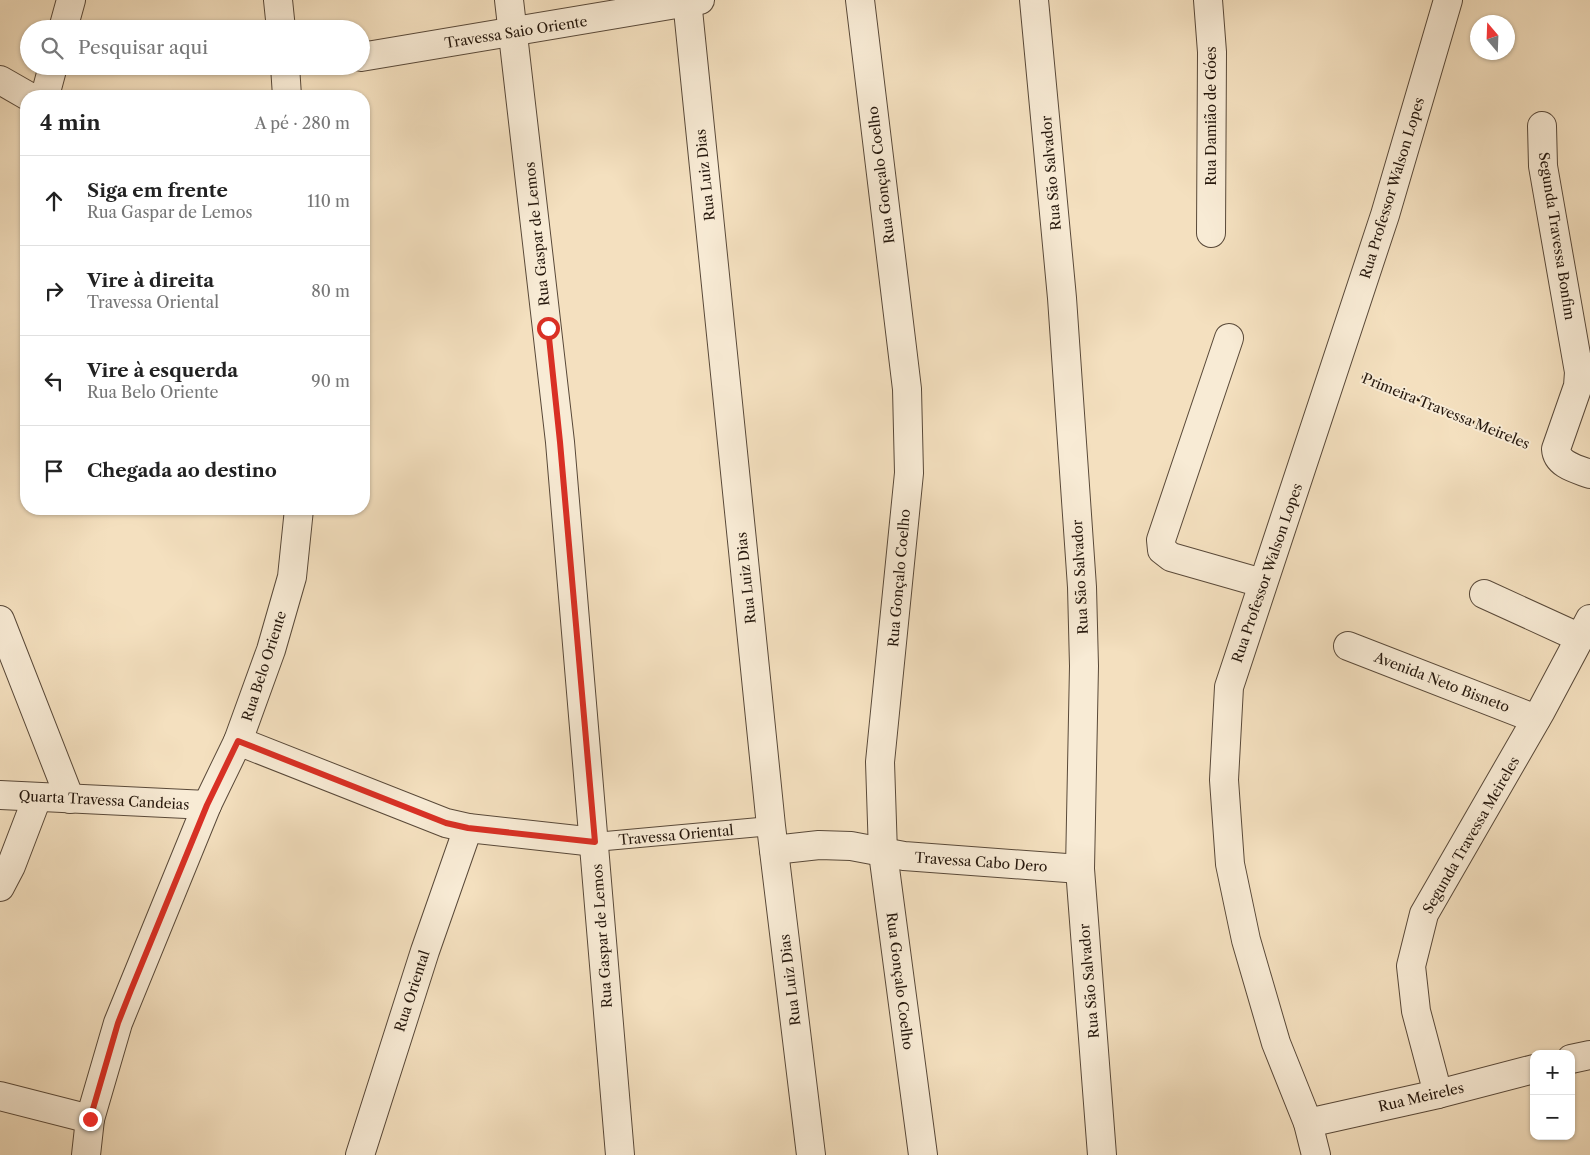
<!DOCTYPE html>
<html lang="pt">
<head>
<meta charset="utf-8">
<style>
	:root { --surface:#fff; --page:#f2f2f2; --text:#222; --muted:#767676; --line:#e0e0e0 }
	body { margin:0; font-family:"Libre Caslon Text",serif; background:var(--page); color:var(--text) }
	.controls { position:absolute; right:15px; bottom:15px; display:grid; overflow:hidden; border-radius:10px; box-shadow:0 1px 4px #0004 }
	.controls button { width:45px; height:45px; display:grid; place-items:center; padding:0; border:0; border-bottom:1px solid var(--line); background:var(--surface); color:var(--text); font:25px sans-serif }
	.compass { position:absolute; left:1470px; top:15px; width:45px; height:45px; border-radius:50%; background:var(--surface); box-shadow:0 1px 4px #0004; rotate:341deg }
	.stop { position:absolute; width:15px; height:15px; margin:-11px; border:4px solid #d93025; border-radius:50%; background:#fff }
	.stop.end { background:#d93025; border-color:#fff; box-shadow:0 1px 5px #0008 }
	.list { margin:0; padding:0; list-style:none }
	h2 { display:flex; justify-content:space-between; align-items:center; height:65px; margin:0; padding:0 20px; font-size:21px }
	h2 small { font-size:16px; font-weight:400; color:var(--muted) }
	.list li { display:grid; grid-template-columns:32px 1fr auto; gap:15px; align-items:center; box-sizing:border-box; height:90px; padding:0 20px; border-top:1px solid var(--line) }
	.list b { display:block; font-size:19px; white-space:nowrap }
	.list p { margin:0; font-size:16px; white-space:nowrap; color:var(--muted) }
	.list em { font-size:16px; font-style:normal; color:var(--muted) }
	.icon { flex:none; width:28px; height:28px; fill:none; stroke:currentColor; stroke-width:2; stroke-linecap:round; stroke-linejoin:round }
	.map { position:relative; flex:none; width:1590px; height:1155px; overflow:hidden }
	.search { position:absolute; background:var(--surface); box-shadow:0 1px 4px #0004; left:20px; top:20px; width:350px; height:55px; display:flex; align-items:center; gap:12px; box-sizing:border-box; padding:0 18px; border-radius:28px; color:var(--muted); font-size:19px }
	.panel { position:absolute; background:var(--surface); box-shadow:0 1px 4px #0004; left:20px; top:90px; width:350px; height:425px; border-radius:20px }
	.map>svg:first-child { display:block }
	.lines { fill:none; stroke-linecap:round; stroke-linejoin:round }
	.lane-casing { stroke:#594939; stroke-width:20 }
	.street-casing { stroke:#594939; stroke-width:30 }
	.path { stroke:#25170c; stroke-width:3; stroke-dasharray:4 2.5; stroke-linecap:butt }
	.lane { stroke:#f8ebd5; stroke-width:18 }
	.street { stroke:#f8ebd5; stroke-width:28 }
	.route { stroke:#d93025; stroke-width:6 }
	.labels { text-anchor:middle; dominant-baseline:central; stroke-width:4; stroke-linejoin:round; paint-order:stroke }
	.street-label { font-size:14px; fill:#25170c; stroke:#f8ebd5 }
</style>
</head>
<body>
<div class="map">
<svg width="1590" height="1155" viewBox="0 0 1590 1155">
	<rect width="100%" height="100%" fill="#f4e0bf"/>
	<filter id="stains"><feTurbulence type="fractalNoise" baseFrequency=".004" numOctaves="4"/><feColorMatrix values="0 0 0 0 .2 0 0 0 0 .09 0 0 0 0 .02 0 0 0 .5 -.17"/></filter>
	<radialGradient id="worn" r=".72"><stop offset=".6" stop-color="#630" stop-opacity="0"/><stop offset="1" stop-color="#630" stop-opacity=".3"/></radialGradient>
	<g class="lines">
		<g class="lane-casing">
			<path id="lane" d="M595 842 771 826"/>
		</g>
		<g class="street-casing">
			<g id="street">
				<path d="M278 0 281 29"/>
				<path d="M509 0 560 442 620 1155"/>
				<path d="M687 0 771 826 811 1155"/>
				<path d="M860 0 907 389 909 473 880 762 883 853 923 1155"/>
				<path d="M1034 0 1062 298 1082 587 1084 666 1080 869 1102 1155"/>
				<path d="M1208 0 1212 52 1211 233"/>
				<path d="M63 29 71 0"/>
				<path d="M361 57 700 0"/>
				<path d="M285 66 287 96"/>
				<path d="M0 80 28 96"/>
				<path d="M45 96 53 66"/>
				<path d="M1542 126 1543 166 1579 372 1578 386 1556 449C1557 465 1577 469 1590 474"/>
				<path d="M1229 338 1161 540 1162 550 1171 557 1262 583"/>
				<path d="M1484 594 1578 637"/>
				<path d="M0 620 70 799"/>
				<path d="M1348 646 1536 719"/>
				<path d="M238 741 446 823 468 828 595 842"/>
				<path d="M0 795 207 805"/>
				<path d="M774 850 819 845 851 846 904 856 1080 869"/>
				<path d="M0 887 11 866 37 798"/>
				<path d="M1571 1059 1590 1055"/>
				<path d="M1438 1094 1416 1011 1411 966 1424 914 1541 711 1590 619"/>
				<path d="M0 1096 90 1119"/>
				<path d="M1308 1123 1438 1094 1534 1069"/>
				<path d="M86 1155 90 1119 118 1023 207 805 238 741 271 650 292 577 299 509"/>
				<path d="M360 1155 425 951 468 828"/>
				<path d="M1316 1155 1308 1123 1276 1043 1246 940 1230 864 1224 780 1229 687 1385 215 1448 0"/>
			</g>
		</g>
		<path class="path" d="M1362 377 1528 444"/>
		<use href="#lane" class="lane"/>
		<use href="#street" class="street"/>
	</g>
	<g class="lines">
		<path class="route" d="M90 1119 118 1023 131 990 207 805 238 741 446 823 468 828 595 842 560 442 548 328"/>
	</g>
	<g class="labels">
		<g class="street-label">
			<text transform="translate(516 32) rotate(-9)">Travessa Saio Oriente</text>
			<text transform="translate(1211 116) rotate(-90)">Rua Damião de Góes</text>
			<text transform="translate(1051 173) rotate(-95)">Rua São Salvador</text>
			<text transform="translate(705 175) rotate(-96)">Rua Luiz Dias</text>
			<text transform="translate(881 175) rotate(-97)">Rua Gonçalo Coelho</text>
			<text transform="translate(1392 188) rotate(-73)">Rua Professor Walson Lopes</text>
			<text transform="translate(537 234) rotate(-96)">Rua Gaspar de Lemos</text>
			<text transform="translate(1557 236) rotate(81)">Segunda Travessa Bonfim</text>
			<text transform="translate(1446 411) rotate(22)">Primeira Travessa Meireles</text>
			<text transform="translate(1267 573) rotate(-71)">Rua Professor Walson Lopes</text>
			<text transform="translate(1080 577) rotate(-93)">Rua São Salvador</text>
			<text transform="translate(746 578) rotate(-96)">Rua Luiz Dias</text>
			<text transform="translate(899 578) rotate(-85)">Rua Gonçalo Coelho</text>
			<text transform="translate(264 666) rotate(-72)">Rua Belo Oriente</text>
			<text transform="translate(1442 682) rotate(21)">Avenida Neto Bisneto</text>
			<text transform="translate(104 800) rotate(3)">Quarta Travessa Candeias</text>
			<text transform="translate(676 835) rotate(-5)">Travessa Oriental</text>
			<text transform="translate(1471 835) rotate(-60)">Segunda Travessa Meireles</text>
			<text transform="translate(981 862) rotate(4)">Travessa Cabo Dero</text>
			<text transform="translate(602 936) rotate(-94)">Rua Gaspar de Lemos</text>
			<text transform="translate(790 980) rotate(-97)">Rua Luiz Dias</text>
			<text transform="translate(900 981) rotate(83)">Rua Gonçalo Coelho</text>
			<text transform="translate(1089 981) rotate(-95)">Rua São Salvador</text>
			<text transform="translate(412 991) rotate(-72)">Rua Oriental</text>
			<text transform="translate(1421 1097) rotate(-13)">Rua Meireles</text>
		</g>
	</g>
	<rect width="100%" height="100%" filter="url(#stains)"/>
	<rect width="100%" height="100%" fill="url(#worn)"/>
</svg>
<div class="controls">
<button>+</button>
<button>−</button>
</div>
<svg class="compass" viewBox="-18 -18 36 36"><path d="M0-13l5 13h-10z" fill="#e53935"/><path d="M0 13l5-13h-10z" fill="#767676"/></svg>
<div class="stop" style="left:548px;top:328px"></div>
<div class="stop end" style="left:90px;top:1119px"></div>
<div class="search"><svg class="icon" aria-label="search" viewBox="0 0 24 24"><circle cx="10" cy="10" r="6"/><path d="M15 15l6 6"/></svg>Pesquisar aqui</div>
<section class="panel">
<h2>4 min<small>A pé · 280 m</small></h2>
<ul class="list">
<li><svg class="icon" aria-label="ahead" viewBox="0 0 24 24"><path d="M12 20V5M6 11l6-6 6 6"/></svg><div><b>Siga em frente</b><p>Rua Gaspar de Lemos</p></div><em>110 m</em></li>
<li><svg class="icon" aria-label="right" viewBox="0 0 24 24"><path d="M7 20v-9h11M14 6l5 5-5 5"/></svg><div><b>Vire à direita</b><p>Travessa Oriental</p></div><em>80 m</em></li>
<li><svg class="icon" aria-label="left" viewBox="0 0 24 24"><path d="M17 20v-9H6M10 6l-5 5 5 5"/></svg><div><b>Vire à esquerda</b><p>Rua Belo Oriente</p></div><em>90 m</em></li>
<li><svg class="icon" aria-label="arrive" viewBox="0 0 24 24"><path d="M6 21V4h12l-3 4 3 4H6"/></svg><div><b>Chegada ao destino</b></div></li>
</ul>
</section>
</div>
</body>
</html>
